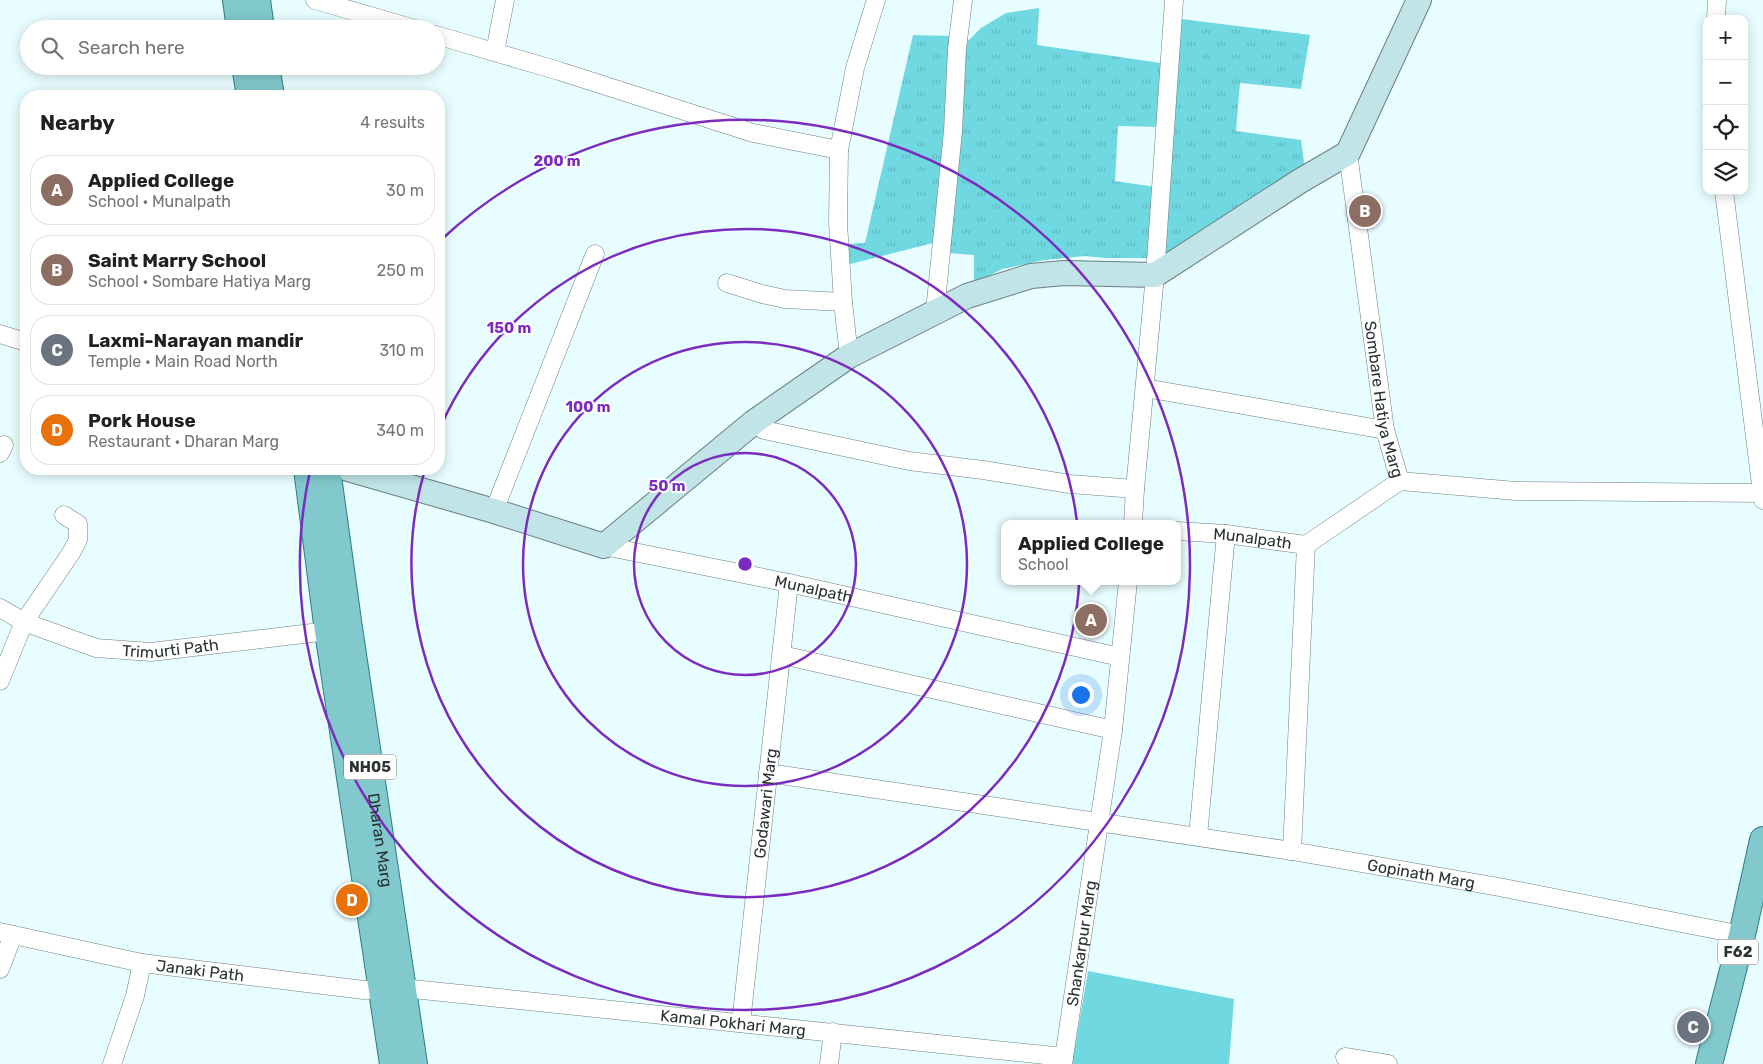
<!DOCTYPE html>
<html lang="en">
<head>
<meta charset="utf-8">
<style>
	:root { --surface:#fff; --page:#f2f2f2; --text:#202124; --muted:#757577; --line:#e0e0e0; --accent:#ea580c }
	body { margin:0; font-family:Rubik,sans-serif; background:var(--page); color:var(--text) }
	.controls { position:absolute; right:15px; top:15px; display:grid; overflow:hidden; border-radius:10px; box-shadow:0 2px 12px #0003 }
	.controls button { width:45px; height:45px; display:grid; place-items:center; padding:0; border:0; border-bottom:1px solid var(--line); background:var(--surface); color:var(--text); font:25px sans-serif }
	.you { position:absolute; left:1080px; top:694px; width:18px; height:18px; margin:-12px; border:4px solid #fff; border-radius:50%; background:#1a73e8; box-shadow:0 0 0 8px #1a73e833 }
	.badge { display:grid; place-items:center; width:32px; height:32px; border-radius:50%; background:var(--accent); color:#fff; font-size:16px; font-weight:700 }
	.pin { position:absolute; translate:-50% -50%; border:2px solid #fff; box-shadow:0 1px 5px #0006 }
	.popup { position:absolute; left:1001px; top:520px; width:180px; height:65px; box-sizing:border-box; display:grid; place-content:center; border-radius:10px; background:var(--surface); filter:drop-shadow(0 1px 4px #0005); font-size:16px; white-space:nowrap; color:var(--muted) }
	.popup b { font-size:19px; color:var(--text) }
	.popup::after { content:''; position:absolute; left:50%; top:100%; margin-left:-10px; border:10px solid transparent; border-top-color:var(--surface) }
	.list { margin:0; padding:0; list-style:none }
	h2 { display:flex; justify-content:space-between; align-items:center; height:65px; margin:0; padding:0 20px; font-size:21px }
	h2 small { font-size:16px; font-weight:400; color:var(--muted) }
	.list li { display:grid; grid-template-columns:32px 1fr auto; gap:15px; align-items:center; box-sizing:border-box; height:70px; margin:0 10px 10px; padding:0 10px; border:1px solid var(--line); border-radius:20px }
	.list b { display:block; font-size:19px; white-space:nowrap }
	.list p { margin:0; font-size:16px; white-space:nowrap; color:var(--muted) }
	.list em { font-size:16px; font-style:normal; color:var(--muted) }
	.icon { flex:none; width:28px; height:28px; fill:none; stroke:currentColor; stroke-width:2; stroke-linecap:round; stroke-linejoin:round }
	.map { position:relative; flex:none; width:1763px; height:1064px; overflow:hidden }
	.search { position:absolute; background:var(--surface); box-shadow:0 2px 12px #0003; left:20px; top:20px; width:425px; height:55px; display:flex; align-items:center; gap:12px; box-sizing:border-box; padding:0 18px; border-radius:28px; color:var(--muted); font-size:19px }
	.panel { position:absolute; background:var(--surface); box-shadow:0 2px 12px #0003; left:20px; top:90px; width:425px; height:385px; border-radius:20px }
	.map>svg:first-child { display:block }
	.grass { fill:url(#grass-tufts) }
	.green { fill:#6fd8e1 }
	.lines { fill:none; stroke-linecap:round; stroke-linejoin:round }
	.street-casing { stroke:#6c7f81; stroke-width:19 }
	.secondary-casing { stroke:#6c7f81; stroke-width:26 }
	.primary-casing { stroke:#2d7d83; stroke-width:28 }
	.street { stroke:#fff; stroke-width:18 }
	.secondary { stroke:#c0e4e7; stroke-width:24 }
	.primary { stroke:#82c9ce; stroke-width:26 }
	.ring { fill:none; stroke:#7b2cbf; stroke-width:2.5 }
	.labels { text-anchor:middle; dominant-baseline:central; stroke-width:4; stroke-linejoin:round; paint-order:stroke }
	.shield { fill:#fff; stroke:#6a7070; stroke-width:1 }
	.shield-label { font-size:15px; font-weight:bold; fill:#2a3233 }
	.street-label { font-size:16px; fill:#2a3233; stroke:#fff }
	.centre { fill:#7b2cbf; stroke:#fff; stroke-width:2.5 }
	.ring-label { font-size:15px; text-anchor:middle; font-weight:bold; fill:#7b2cbf; stroke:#fff; stroke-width:4; stroke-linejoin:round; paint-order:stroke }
</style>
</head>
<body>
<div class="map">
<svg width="1763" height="1064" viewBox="0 0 1763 1064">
	<defs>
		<pattern id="grass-tufts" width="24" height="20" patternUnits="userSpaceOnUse" patternTransform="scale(1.25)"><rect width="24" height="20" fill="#6fd8e1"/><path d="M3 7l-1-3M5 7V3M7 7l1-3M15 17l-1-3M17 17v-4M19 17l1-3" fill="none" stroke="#60bac2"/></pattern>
	</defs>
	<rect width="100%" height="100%" fill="#e8fdff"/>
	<g class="grass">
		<path d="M1039 8 1037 45 1168 64 1162 127 1118 126 1115 181 1156 187 1147 258H1105L1085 256 1045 260 1002 269 974 284V255L949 253 965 44 981 28 1006 13Z"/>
		<path d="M1181 19 1310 35 1301 89 1240 83 1236 131 1301 140 1305 169 1162 257Z"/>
		<path d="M913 35 953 36 933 243 850 264 846 244 865 243Z"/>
	</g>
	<path class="green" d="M1088 971 1234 999 1229 1064H1072Z"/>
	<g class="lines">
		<g class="street-casing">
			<g id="street">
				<path d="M315 0 415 29"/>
				<path d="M1716 19 1717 0"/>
				<path d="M436 35 559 71 753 133 839 150"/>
				<path d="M495 52 505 0"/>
				<path id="s1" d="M1348 153 1385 430 1400 481 1516 491 1762 493"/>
				<path d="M1724 191 1763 500"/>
				<path d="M727 283 762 294 785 299 843 302"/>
				<path d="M935 312 953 131 957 49 963 0"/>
				<path d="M0 334 26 342"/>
				<path d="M849 356 843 302 838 223 839 150 855 68 876 0"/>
				<path d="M1145 388 1385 430"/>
				<path d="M754 422 764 430 909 461 983 470 1070 484 1135 489"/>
				<path d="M0 453 4 445"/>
				<path d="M494 511 595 254"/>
				<path d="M1133 524 1135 489 1155 275 1174 0"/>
				<path id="s2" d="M1177 531 1226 534 1306 545 1400 481"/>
				<path id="s3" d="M604 546 789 583 1120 657"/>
				<path id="s4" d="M0 608 24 622 96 648 151 652 337 630"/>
				<path d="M782 655 1113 730"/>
				<path d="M0 681 24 622 71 553 78 540V524L64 515"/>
				<path id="s5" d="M768 773 1292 851 1499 887 1742 935"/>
				<path d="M1198 836 1226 534"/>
				<path d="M1292 851 1306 545"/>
				<path id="s6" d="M0 932 142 963 364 990 403 988 1064 1057"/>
				<path d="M0 969 13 935"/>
				<path id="s7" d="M741 1023 789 583"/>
				<path d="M1345 1057 1388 1064"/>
				<path d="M112 1064 135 996 142 963"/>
				<path d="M829 1064 833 1032"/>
				<path id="s8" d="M1063 1064 1113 730 1128 581"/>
			</g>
		</g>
		<g class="secondary-casing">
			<path id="secondary" d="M348 469 494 511 604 546 754 422 849 356 967 296 1031 276 1064 273 1155 275 1300 181 1348 153 1419 0"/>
		</g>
		<g class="primary-casing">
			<g id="primary">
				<path d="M236 0 240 29"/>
				<path d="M257 0 261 29"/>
				<path d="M245 66 250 96"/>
				<path d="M266 66 271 96"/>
				<path d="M307 469 328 631 393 1064"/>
				<path id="s9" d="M327 469 349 628 414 1064"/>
				<path d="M1709 1064 1742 935 1763 840"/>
			</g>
		</g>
		<use href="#street" class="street"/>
		<use href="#secondary" class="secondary"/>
		<use href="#primary" class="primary"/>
	</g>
	<g class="ring">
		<circle cx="745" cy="564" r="111"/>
		<circle cx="745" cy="564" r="222"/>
		<path d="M440 428A334 334 0 1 1 425 469"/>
		<path d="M442 239A445 445 0 1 1 310 471"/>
	</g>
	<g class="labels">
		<g class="shield">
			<rect x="344" y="754.5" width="52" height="25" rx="4"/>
			<rect x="1718" y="939.5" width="40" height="25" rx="4"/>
		</g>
		<g class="shield-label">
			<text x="370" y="767">NH05</text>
			<text x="1738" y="952">F62</text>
		</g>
		<g class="street-label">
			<text stroke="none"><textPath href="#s1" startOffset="249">Sombare Hatiya Marg</textPath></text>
			<text stroke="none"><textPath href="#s2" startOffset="76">Munalpath</textPath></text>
			<text stroke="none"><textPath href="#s3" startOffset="214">Munalpath</textPath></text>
			<text stroke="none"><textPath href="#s4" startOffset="179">Trimurti Path</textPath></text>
			<text stroke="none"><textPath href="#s7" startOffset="221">Godawari Marg</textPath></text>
			<text stroke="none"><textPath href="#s9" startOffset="375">Dharan Marg</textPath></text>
			<text stroke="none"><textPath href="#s5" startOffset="661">Gopinath Marg</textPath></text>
			<text stroke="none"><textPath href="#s8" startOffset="122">Shankarpur Marg</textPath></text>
			<text stroke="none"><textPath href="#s6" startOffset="204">Janaki Path</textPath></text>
			<text stroke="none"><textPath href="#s6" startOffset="740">Kamal Pokhari Marg</textPath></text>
		</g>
	</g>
	<circle cx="745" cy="564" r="8" class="centre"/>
	<g class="ring-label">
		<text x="557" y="166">200 m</text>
		<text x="509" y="333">150 m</text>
		<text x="588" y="412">100 m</text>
		<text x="667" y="491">50 m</text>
	</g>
</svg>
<div class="controls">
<button>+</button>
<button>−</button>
<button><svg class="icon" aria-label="locate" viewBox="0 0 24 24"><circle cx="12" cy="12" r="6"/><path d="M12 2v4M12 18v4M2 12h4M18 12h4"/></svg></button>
<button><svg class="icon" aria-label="layers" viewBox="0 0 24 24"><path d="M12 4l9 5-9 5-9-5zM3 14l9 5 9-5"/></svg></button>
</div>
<div class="you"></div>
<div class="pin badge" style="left:1091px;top:620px;background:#8d6e63">A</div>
<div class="popup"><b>Applied College</b>School</div>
<div class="pin badge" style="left:1365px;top:211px;background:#8d6e63">B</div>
<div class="pin badge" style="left:1693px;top:1027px;background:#6b7280">C</div>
<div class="pin badge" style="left:352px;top:900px;background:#e8710a">D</div>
<div class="search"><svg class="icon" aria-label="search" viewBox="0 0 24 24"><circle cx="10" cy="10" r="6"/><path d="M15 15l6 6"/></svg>Search here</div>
<section class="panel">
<h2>Nearby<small>4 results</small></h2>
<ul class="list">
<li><span class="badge" style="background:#8d6e63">A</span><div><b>Applied College</b><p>School · Munalpath</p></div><em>30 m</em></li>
<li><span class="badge" style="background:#8d6e63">B</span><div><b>Saint Marry School</b><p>School · Sombare Hatiya Marg</p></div><em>250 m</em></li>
<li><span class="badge" style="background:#6b7280">C</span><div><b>Laxmi-Narayan mandir</b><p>Temple · Main Road North</p></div><em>310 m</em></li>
<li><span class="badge" style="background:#e8710a">D</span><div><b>Pork House</b><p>Restaurant · Dharan Marg</p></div><em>340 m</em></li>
</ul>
</section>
</div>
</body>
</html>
